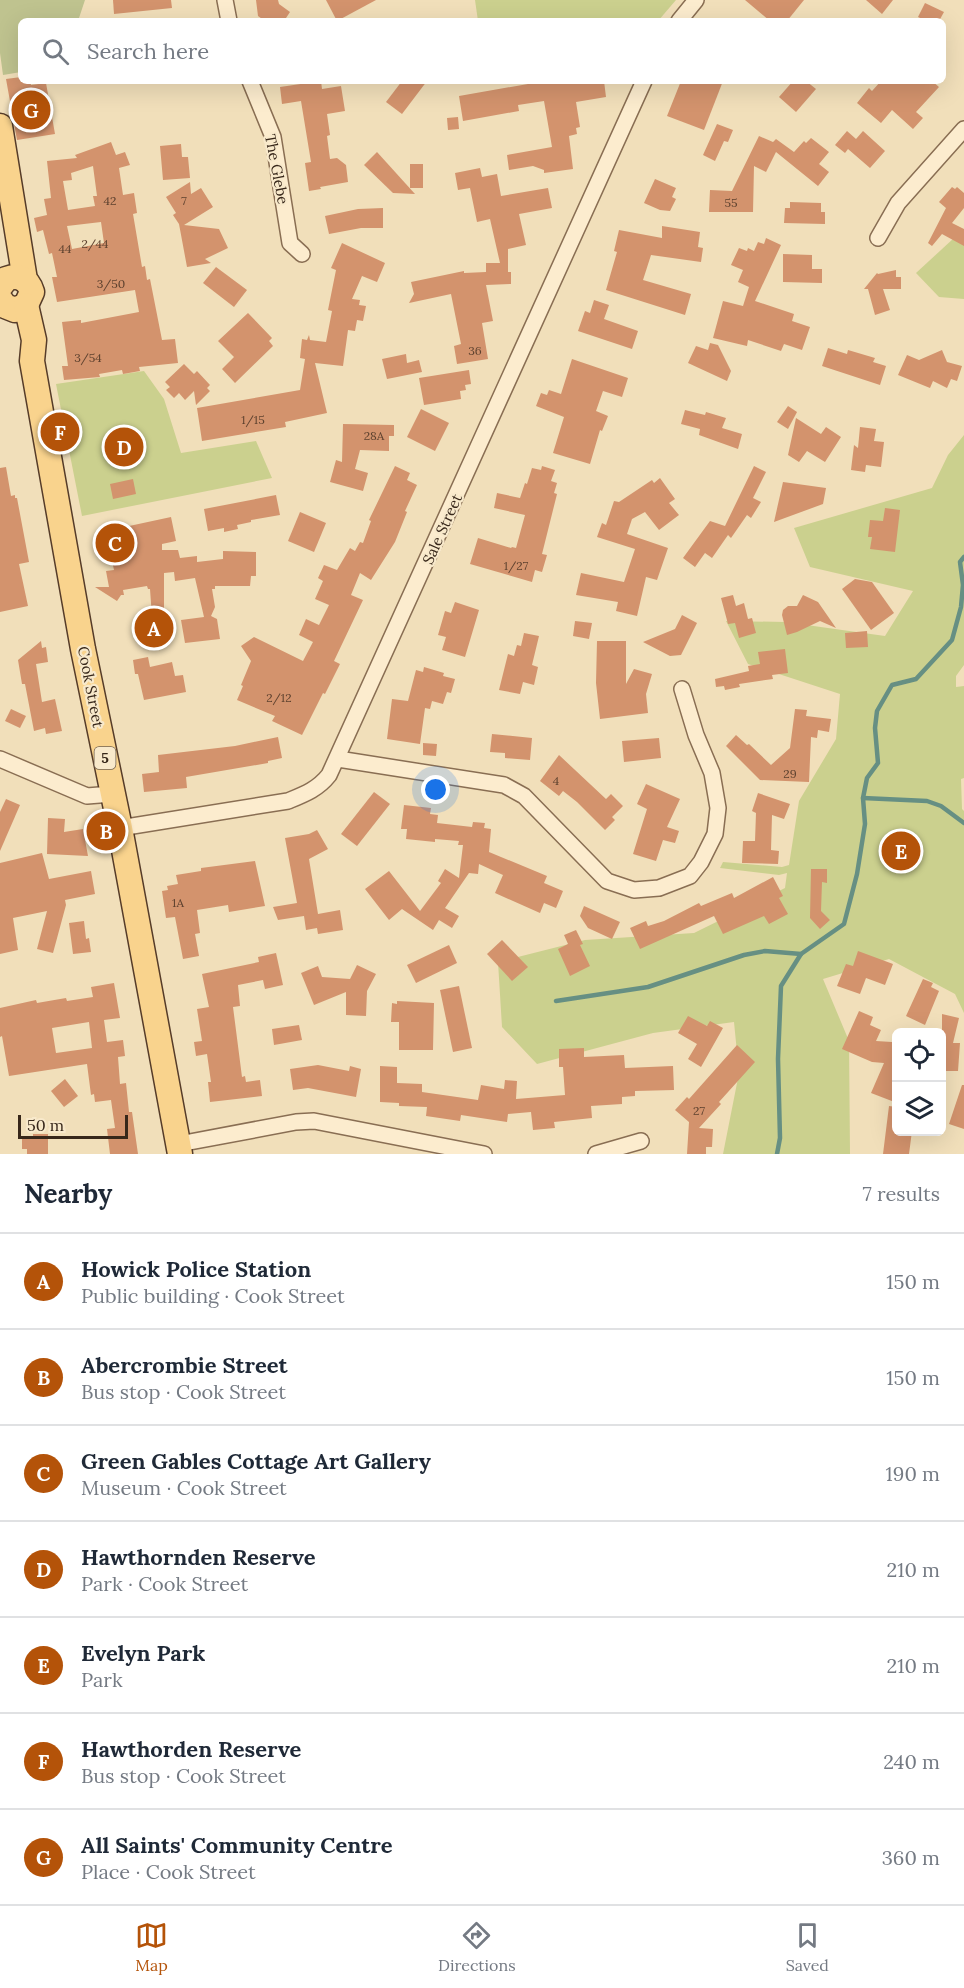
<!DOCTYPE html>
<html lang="en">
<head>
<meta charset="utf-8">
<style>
	:root { --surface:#fff; --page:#f6f6f7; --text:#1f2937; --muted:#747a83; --line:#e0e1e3; --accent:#b45309 }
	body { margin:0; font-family:Lora,serif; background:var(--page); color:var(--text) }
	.controls { position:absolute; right:18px; bottom:18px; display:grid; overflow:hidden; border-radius:9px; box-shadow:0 6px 24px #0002 }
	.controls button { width:54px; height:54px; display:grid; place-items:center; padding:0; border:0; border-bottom:2px solid var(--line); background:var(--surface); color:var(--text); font:30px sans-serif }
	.scale { position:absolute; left:18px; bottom:15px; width:110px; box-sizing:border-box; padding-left:6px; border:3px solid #37271a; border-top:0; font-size:16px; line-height:21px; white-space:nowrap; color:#37271a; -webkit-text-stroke:4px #f8e9cb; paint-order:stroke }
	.you { position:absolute; left:436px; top:790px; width:21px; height:21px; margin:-15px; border:4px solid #fff; border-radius:50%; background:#1a73e8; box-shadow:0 0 0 9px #1a73e833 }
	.badge { display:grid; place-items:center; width:39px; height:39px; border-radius:50%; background:var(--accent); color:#fff; font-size:20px; font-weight:700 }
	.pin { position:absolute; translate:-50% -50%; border:3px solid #fff; box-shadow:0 2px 6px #0006 }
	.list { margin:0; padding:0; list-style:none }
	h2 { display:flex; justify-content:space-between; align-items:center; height:78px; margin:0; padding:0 24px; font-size:26px }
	h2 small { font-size:20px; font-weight:400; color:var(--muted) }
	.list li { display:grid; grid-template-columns:39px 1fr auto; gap:18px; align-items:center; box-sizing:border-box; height:96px; padding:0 24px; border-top:2px solid var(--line) }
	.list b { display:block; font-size:22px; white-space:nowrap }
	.list p { margin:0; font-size:20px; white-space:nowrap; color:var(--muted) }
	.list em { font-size:20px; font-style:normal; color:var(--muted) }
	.icon { flex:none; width:33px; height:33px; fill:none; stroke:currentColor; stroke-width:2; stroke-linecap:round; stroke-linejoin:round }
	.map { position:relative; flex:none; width:964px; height:1154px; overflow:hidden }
	.search { position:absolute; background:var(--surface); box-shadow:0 6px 24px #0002; left:18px; right:18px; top:18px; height:66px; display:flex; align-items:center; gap:15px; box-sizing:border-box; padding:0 21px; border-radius:9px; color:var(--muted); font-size:22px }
	.sheet { height:750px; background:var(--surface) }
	nav { display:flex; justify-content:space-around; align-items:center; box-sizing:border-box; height:84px; border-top:2px solid var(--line); background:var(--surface); font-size:16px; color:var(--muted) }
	nav a { display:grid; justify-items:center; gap:3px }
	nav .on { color:var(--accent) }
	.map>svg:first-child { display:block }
	.green { fill:#cbd08e }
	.cemetery { fill:#bfc38f }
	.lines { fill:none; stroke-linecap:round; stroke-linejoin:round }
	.stream { stroke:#668f83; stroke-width:4.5 }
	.building { fill:#d3936d; fill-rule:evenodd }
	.minor-casing { stroke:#896e53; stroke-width:18 }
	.primary-casing { stroke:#563c29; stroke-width:27 }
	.minor { stroke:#fcecce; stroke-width:15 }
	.primary { stroke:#f9d38d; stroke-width:24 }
	.labels { text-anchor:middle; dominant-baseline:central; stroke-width:4.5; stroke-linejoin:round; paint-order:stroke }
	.number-label { font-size:12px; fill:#5e422f }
	.shield { fill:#f8e9cb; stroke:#71614f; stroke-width:1.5 }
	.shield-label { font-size:14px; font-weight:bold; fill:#37271a }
	.street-label { font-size:15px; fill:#37271a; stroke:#f8e9cb }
</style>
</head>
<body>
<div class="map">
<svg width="964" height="1154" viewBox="0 0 964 1154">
	<rect width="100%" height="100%" fill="#f1dfba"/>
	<g class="green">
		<path d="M475 0H676L658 21H478Z"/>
		<path d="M954 238H964V299L939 297 916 273Z"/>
		<path d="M144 371 164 399 181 453 256 441 272 478 82 516 56 384Z"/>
		<path d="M964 435V665L956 676V687L964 686V778L961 779 962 809 964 811V1013L955 994 889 959 823 979 849 1041 850 1154H723L739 1073 734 1022 653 1033 537 1064 502 1027 498 962 585 940 694 933 785 888 787 873 779 875 720 868 723 862 782 867 789 865 799 801 836 739 840 694 748 664 726 621 785 622 885 636 913 591 810 567 794 528 932 488 948 455Z"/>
	</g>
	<path class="cemetery" d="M0 0H85L78 21H21V72L3 75 0 53Z"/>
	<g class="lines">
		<g class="stream">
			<path d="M863 798 927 801 941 806 964 823"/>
			<path d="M556 1001 648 987 744 955 765 951 801 954"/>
			<path d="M777 1154 780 1138 778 1059 781 986 801 954 844 924 857 874 865 824 863 798 867 778 878 763 875 728 877 711 892 685 916 679 952 640 961 607 963 585 960 562 964 557"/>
		</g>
	</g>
	<g class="building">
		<path d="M113 0H171L172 8 114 14Z"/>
		<path d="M256 0H278L279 4 290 12 284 21H265L258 16Z"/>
		<path d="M326 0H376L337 21Z"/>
		<path d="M745 0H804L787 21H770Z"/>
		<path d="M866 0H893L882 14Z"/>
		<path d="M925 3 944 12 939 21H926L918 17Z"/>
		<path d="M21 77V81H30L31 85 46 83 55 134 17 140 6 79Z"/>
		<path d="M321 81 322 89 341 86 345 111 327 114 330 135 327 136 330 159 337 158 346 165 348 182 320 187 321 189 309 191 305 163 311 162 301 101 282 104 280 87Z"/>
		<path d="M402 81H427L402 114 386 102Z"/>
		<path d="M545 81H604L606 97 576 102 580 127 576 128 577 134 569 136 573 169 544 173V170L533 166 509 170 507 155 552 147 544 101 518 105 519 111 463 121 459 96Z"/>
		<path d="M681 81H723L704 130 667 116Z"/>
		<path d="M793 81H806L816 89 796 112 779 97Z"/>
		<path d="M881 81H932L939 87 916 112 923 118 913 129 892 110 881 123 857 103 869 88 872 91Z"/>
		<path d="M458 117 459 129 448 130 447 118Z"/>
		<path d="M717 124 733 130 728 142 724 141 715 161 703 155Z"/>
		<path d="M847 131 856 139 863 131 885 151 870 168 848 149 845 153 835 145Z"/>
		<path d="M759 136 773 142 776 139 794 152 804 141 806 143 811 138 829 152 819 164 829 172 818 186 776 152 766 172 754 166 753 212H709L710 190 732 191Z"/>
		<path d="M111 142 116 155 125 152 130 165 119 168 123 195 134 193 137 213 133 214 142 267 145 266 147 280 150 279 162 340 175 339 178 363 139 367 140 371 123 374 122 370 99 374 100 377 64 380 62 366H68L62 322 81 320V323L139 312 135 290 57 302 52 277H57L52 253 49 254 43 230 37 232 34 218 47 215 44 199 51 198 47 161 77 158 75 155ZM93 166 97 196H93L95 206 68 210 63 181 72 180 71 173ZM101 222 104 243 72 249 67 226Z"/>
		<path d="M181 144 182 157H188L190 178 163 180 160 146Z"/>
		<path d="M377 152 415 194 393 193 364 165Z"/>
		<rect x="410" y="164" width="13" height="24"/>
		<path d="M480 168 482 177 497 174 501 196 548 188 552 208 519 214 526 245 508 249V272H511V284L486 285 493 321 482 323 488 359 457 364 454 346 461 344 451 294 409 303 414 294 411 282 464 271V273L486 272V263H500L490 219 477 222 470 188 458 190 455 173Z"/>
		<path d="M655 179 676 188 672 197 676 199 670 211 660 210 644 203Z"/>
		<path d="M190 182 191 194 201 188 213 207 184 225 219 229 228 248 205 259 211 263 187 267 179 224 173 215 176 213 166 197Z"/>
		<path d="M952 187 955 189 957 187 964 193V208L952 223 964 229V246L942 234 932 246 928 243 946 208 939 202Z"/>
		<path d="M790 202 821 203V212H825V224L784 223 785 208H790Z"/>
		<path d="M383 208V228H361L329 234 325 216 358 209Z"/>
		<path d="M662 226 700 232 698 247 703 248 701 262 651 255 643 280 691 294 685 315 606 290 617 252 614 251 619 230 662 238Z"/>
		<path d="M766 238 781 245 755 301 794 314 792 321 810 327 802 350 784 344 781 351 748 340 747 346 713 338 723 301 743 306 749 287 738 282 743 270 731 265 739 248 747 251 748 248 754 251 758 242 764 244Z"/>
		<path d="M342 243 385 263 377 282 362 276 352 299 360 300 359 305 366 306 363 321 357 320 355 331 348 330 343 366 315 363 327 413 285 422 286 427 202 441 197 408 300 390 305 359 300 358 302 339 307 340 309 335 310 340 326 342 332 311 328 310 336 270 331 268Z"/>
		<path d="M783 254 812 255V269H822V283L783 282Z"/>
		<path d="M216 267 247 290 234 307 203 283Z"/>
		<path d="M896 270V277H901V289H883L890 310 875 315 868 289H864L877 273 878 274Z"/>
		<path d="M594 300 609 305 604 319 638 331 632 349 578 331 585 311 590 313Z"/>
		<path d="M248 313 272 338 269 341 273 346 235 383 222 369 234 357 218 341Z"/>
		<path d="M710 343 718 345 731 371 727 381 688 363 696 346 708 350Z"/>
		<path d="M828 348 847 354 848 350 875 358 873 362 886 366 880 385 822 366Z"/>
		<path d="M942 350 947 362 962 366 957 381 951 379 947 388 933 381 930 388 898 375 907 355 919 360Z"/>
		<path d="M406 354 407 363 419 360 422 372 387 379 382 359Z"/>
		<path d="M572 359 628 378 622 397 603 391 596 411 608 416 602 431 600 430 590 464 553 453 564 417 536 406 541 393 547 395 549 390 561 394Z"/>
		<path d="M184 364 194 374 197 371 210 385 207 388 210 391 196 405 194 391 185 400 179 393 174 398 166 390 170 387 165 382Z"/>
		<path d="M469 370 471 384 465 385 466 390 460 391 461 399 424 405 419 378Z"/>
		<path d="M788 406 797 412 788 429 777 422Z"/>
		<path d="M421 409 449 423 435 451 407 437Z"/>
		<path d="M685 410 705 415 706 412 726 418 722 428 742 434 738 449 699 435 700 429 681 424Z"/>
		<path d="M796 418 821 434 826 427 841 437 825 462 807 451 799 462 788 455Z"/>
		<path d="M343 424 394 425V436H389V451L360 450 355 469 368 473 363 491 330 482 336 460 342 462Z"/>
		<path d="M860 427 876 429 874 441 884 442 881 467 866 465 865 472 851 470 854 445 858 448Z"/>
		<path d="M395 466 410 473 407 480 417 485 405 511 407 512 395 542 371 580 360 573 351 595 363 600 334 661 340 664 325 694 323 693 302 735 272 721 275 716 237 700 243 686 241 685 251 661 241 646 254 637 303 661 313 642 299 635 306 619 319 625 329 605 315 599 323 581 318 578 324 565 337 570 350 548 355 551 360 542 363 543 371 521 369 520Z"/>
		<path d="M542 466 555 470 551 481 557 483 554 493 557 494 542 554 547 555 542 572 535 570 532 582 470 564 478 538 511 548 512 547 516 548 525 515 494 508 497 493 520 498 525 483 527 484 532 468 541 470Z"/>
		<path d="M754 466 766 472 753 498 761 502 751 518 747 515 731 538 728 535 712 558 705 553 695 567 683 558 710 521 725 526Z"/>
		<path d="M6 467 11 496 15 495V498H17L29 562 19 564 28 606 0 612V468Z"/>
		<path d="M660 478 675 499 669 503 679 515 659 530 645 512 632 519 627 534 668 548 657 580 646 577 637 616 616 611 618 602 576 595 581 573 624 582 635 549 597 537 602 523 606 525 614 501 619 502 652 480 654 483Z"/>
		<path d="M133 479 136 494 113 499 110 484Z"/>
		<path d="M783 482 826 488 823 504 774 522Z"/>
		<path d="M276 495 280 515 251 520V522L237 525 238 529 224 532V528L208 531 204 509Z"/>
		<path d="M885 508 900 510 895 552 870 549 872 537H868L870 520 883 521Z"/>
		<path d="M300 512 326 523 314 552 288 541Z"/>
		<path d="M171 517 176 541 162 544V550H178L180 558 197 556V562L223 559V551L256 552V576H251L250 586H215V589H212L215 607 211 616 217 619 220 639 185 643 181 620 204 617 195 578 175 581 174 572 164 573V643H143V617H152L150 589H148L147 586 123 590 124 595H121L117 601 95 587H109L106 571 114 570 106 531Z"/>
		<path d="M855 579 872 582 894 613 871 630 842 589Z"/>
		<path d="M733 595 736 606 744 603 748 619 752 618 756 633 739 638 735 623 728 624 721 598Z"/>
		<path d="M803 595 818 602 836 628 820 621 797 632 787 635 782 615 783 610 788 606H797Z"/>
		<path d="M455 602 479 610 465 657 442 650 446 637 438 635 445 611 451 613Z"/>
		<path d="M682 615 697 623 681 655 670 656 643 642 675 629Z"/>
		<path d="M575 621 592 623 589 639 573 636Z"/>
		<path d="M867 631 868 647 846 648 845 633Z"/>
		<path d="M524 633 539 636 532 665 538 667 534 685 523 682 520 694 499 690 508 654 514 656 517 645 521 646Z"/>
		<path d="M41 641 42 648 46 647 48 662 36 664 42 702 55 699 62 731 46 734 45 728 34 731 25 684H22L18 660Z"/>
		<path d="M597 641H626V684L634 669 652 674 646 694 648 713 600 719 596 683Z"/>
		<path d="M785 649 788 673 772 675 773 679 739 684 740 687 725 690 724 686 716 687 715 679 749 671 748 666 760 664 758 652Z"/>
		<path d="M148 657 150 667 172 662 175 676 183 675 186 692 144 700 138 674H135L133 660Z"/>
		<path d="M424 667 444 673 443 676 455 679 451 693 447 692 443 704 432 701 430 709 425 708 420 744 387 739 392 699 408 701 416 670 423 672Z"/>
		<path d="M11 709 26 716 20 728 5 721Z"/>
		<path d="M795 709 807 710 806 716 831 719 829 732 818 730 817 738 811 737 809 782 760 780 726 746 736 735 747 745 749 744 771 765 790 748Z"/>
		<path d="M492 734 532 738 530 760 505 758V753L490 752Z"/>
		<path d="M278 737 282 758 268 761V763L186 777 187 788 144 792 142 774 159 772 158 755 235 746Z"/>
		<path d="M659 738 661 758 624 762 622 741Z"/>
		<path d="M423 743 437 744 436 756 423 755Z"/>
		<path d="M559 755 606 799 611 794 623 806 612 817 615 820 605 830 577 802 563 791 559 796 540 781Z"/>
		<path d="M646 784 680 799 667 827 679 831 675 843 663 840 656 861 633 854 647 809 637 804Z"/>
		<path d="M374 792 390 804 357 846 341 834Z"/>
		<path d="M758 793 790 804 784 819 772 815 771 850 779 851 778 864 742 863 743 841H755L756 813 752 811Z"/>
		<path d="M6 799 20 805 0 851V812Z"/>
		<path d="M404 805 431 808 430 814 438 815 437 823 472 827 473 822 485 823 484 828 491 829 489 852 547 876 544 883 563 891 556 908 544 903 540 913 495 893 503 875 479 864 478 874 469 873 445 908 459 916 452 928 439 920 433 930 402 909 389 920 365 889 389 871 420 911 441 883 438 881 445 869 459 878 463 845H458L459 841 435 839V842L406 839 407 829H401Z"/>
		<path d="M48 818 65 819 64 832 83 829 88 856 47 854Z"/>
		<path d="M317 830 328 849 309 859 318 914 340 910 343 930 318 934 317 928 306 930 304 916 278 920 273 907 297 903 285 838 309 834Z"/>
		<path d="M42 853 49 879 91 871 95 894 65 900 66 905 53 953 37 949 47 911 13 918 18 950 0 954V863Z"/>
		<path d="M255 861 265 906 229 912 228 905 197 910 200 933 195 934 199 956 183 959 175 917 166 918 162 891 168 890 167 886 178 884 176 875 201 871V868Z"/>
		<path d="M811 869H827V883L822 882 821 911 830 920 820 929 810 918Z"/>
		<path d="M773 877 783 896 779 898 788 914 769 924 764 916 723 934 714 916 640 949 630 928 646 921 648 926 664 921 699 903 701 906 732 893 734 898Z"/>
		<path d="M584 906 620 922 612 939 588 928 580 916Z"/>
		<path d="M84 921 86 939 89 938 91 952 73 954 69 923Z"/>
		<path d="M576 930 583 944 580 945 590 966 570 976 558 949 568 944 564 935Z"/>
		<path d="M502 940 528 967 512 981 487 954Z"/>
		<path d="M449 945 457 963 416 983 407 965Z"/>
		<path d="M858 951 893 964 885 985 866 978 860 994 837 986 846 964 853 966Z"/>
		<path d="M276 953 283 985 265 989 263 980 238 985 240 1006 233 1007 242 1077 245 1076 246 1082 260 1080 262 1096 210 1102 208 1082H211L207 1054 196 1056 194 1042 202 1041 197 1009 209 1007 202 974 259 962 258 957Z"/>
		<path d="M357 965 376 974 367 991 366 1016 346 1015V992L314 1005 301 973 318 966 322 977 350 979Z"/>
		<path d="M923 979 933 983 931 987 939 991 925 1025 906 1016Z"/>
		<path d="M114 983 120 1018 104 1020 107 1042 123 1040 125 1056 118 1057 120 1084 126 1083 129 1112H132L138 1154H110L107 1129 115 1128 111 1100 95 1102 94 1094 91 1095 87 1064 9 1076 2 1036 0 1037V1008L36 1000 37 1003 66 998 67 1001 93 997 91 987ZM89 1022 92 1048 56 1053 52 1028Z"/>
		<path d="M459 986 472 1048 453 1052 440 990Z"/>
		<path d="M397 1001 434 1003 433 1050H399V1022H391L392 1003 397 1004Z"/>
		<path d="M859 1011 873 1017 870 1025 881 1030 876 1041 892 1042 897 1032V1103L871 1093 884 1063 872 1062 842 1049Z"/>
		<path d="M942 1014 959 1018 953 1043H960L958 1071H942Z"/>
		<path d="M688 1016 707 1026 710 1021 723 1028 701 1067 688 1059 697 1044 678 1033Z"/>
		<path d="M299 1025 302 1040 274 1045 272 1029Z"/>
		<path d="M737 1045 755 1062 719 1102 721 1104 699 1128 713 1129 712 1147H706V1154H687L689 1122 675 1110 687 1097 689 1099Z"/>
		<path d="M584 1048V1057L624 1055 625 1068 673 1066 674 1090 635 1091V1096L622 1097V1104L591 1106 592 1118 554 1122 555 1128 533 1130 531 1112 508 1114 507 1122 461 1115 460 1121 426 1116 427 1107 399 1106V1103L380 1102V1066L397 1067V1083L422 1084V1092L478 1100 481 1085 504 1089 505 1080 517 1081 516 1099 565 1095 563 1067H559V1049Z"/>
		<path d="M318 1065 349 1071 350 1066 361 1069 356 1097 308 1088 293 1090 290 1069Z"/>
		<path d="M65 1079 78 1096 64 1107 51 1091Z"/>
		<path d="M962 1085H964V1129L949 1124Z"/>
		<path d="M889 1106 897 1107V1131H912L909 1154H883Z"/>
		<path d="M33 1134H48V1154H27V1149H22V1137H33Z"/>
	</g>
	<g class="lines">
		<g class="minor-casing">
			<g id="minor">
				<path d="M225 0 229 21"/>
				<path d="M679 21 696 0"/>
				<path d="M250 81 273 137 290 243 302 254"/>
				<path d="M878 238 898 203 964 129"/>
				<path d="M0 759 87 796 112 794"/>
				<path d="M338 759 504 785 524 796 607 881 634 890 659 888 690 876 701 862 715 834 718 808 712 773 696 735 682 689"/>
				<path d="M120 828 288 801C305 794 318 789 329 775L644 81"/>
				<path d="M179 1144 296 1122 314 1121 484 1154"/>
				<path d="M596 1154 641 1141"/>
			</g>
		</g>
		<g class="primary-casing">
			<g id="primary">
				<path d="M0 126 25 280"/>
				<path d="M0 287 6 279C19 274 28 279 32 292L26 305 15 310 5 306 0 299"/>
				<path d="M26 305 34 340 32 361 83 649 120 828 180 1154"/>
			</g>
		</g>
		<use href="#minor" class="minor"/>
		<use href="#primary" class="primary"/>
	</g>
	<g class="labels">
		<g class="number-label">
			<text x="110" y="200">42</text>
			<text x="184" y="200">7</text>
			<text x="731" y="202">55</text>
			<text x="95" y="243">2/44</text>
			<text x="65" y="248">44</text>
			<text x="111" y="283">3/50</text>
			<text x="475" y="350">36</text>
			<text x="88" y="357">3/54</text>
			<text x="253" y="419">1/15</text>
			<text x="374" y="435">28A</text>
			<text x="516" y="565">1/27</text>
			<text x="279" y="697">2/12</text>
			<text x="790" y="773">29</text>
			<text x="556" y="780">4</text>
			<text x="178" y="902">1A</text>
			<text x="699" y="1110">27</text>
		</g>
		<rect class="shield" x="94.5" y="747" width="21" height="22" rx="4.5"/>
		<g class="shield-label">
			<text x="105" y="758">5</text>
		</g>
		<g class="street-label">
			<text transform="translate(277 169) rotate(79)">The Glebe</text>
			<text transform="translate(442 529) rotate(-66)">Sale Street</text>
			<text transform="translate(91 687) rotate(79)">Cook Street</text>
		</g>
	</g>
</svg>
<div class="controls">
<button><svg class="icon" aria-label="locate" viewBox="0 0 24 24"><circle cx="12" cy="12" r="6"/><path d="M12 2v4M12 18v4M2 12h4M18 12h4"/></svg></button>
<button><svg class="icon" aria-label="layers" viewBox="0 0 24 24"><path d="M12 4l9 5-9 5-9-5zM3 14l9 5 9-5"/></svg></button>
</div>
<div class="scale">50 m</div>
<div class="you"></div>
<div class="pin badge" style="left:154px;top:628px">A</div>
<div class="pin badge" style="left:106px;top:831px">B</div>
<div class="pin badge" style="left:115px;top:543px">C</div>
<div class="pin badge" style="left:124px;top:447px">D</div>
<div class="pin badge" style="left:901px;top:851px">E</div>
<div class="pin badge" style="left:60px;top:432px">F</div>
<div class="pin badge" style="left:31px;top:110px">G</div>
<div class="search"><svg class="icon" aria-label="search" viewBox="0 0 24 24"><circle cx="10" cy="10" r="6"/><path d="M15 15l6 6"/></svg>Search here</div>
</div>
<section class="sheet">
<h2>Nearby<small>7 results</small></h2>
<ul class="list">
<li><span class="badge">A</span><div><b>Howick Police Station</b><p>Public building · Cook Street</p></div><em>150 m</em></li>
<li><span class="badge">B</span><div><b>Abercrombie Street</b><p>Bus stop · Cook Street</p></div><em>150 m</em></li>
<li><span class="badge">C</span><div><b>Green Gables Cottage Art Gallery</b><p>Museum · Cook Street</p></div><em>190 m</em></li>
<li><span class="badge">D</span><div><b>Hawthornden Reserve</b><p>Park · Cook Street</p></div><em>210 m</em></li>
<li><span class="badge">E</span><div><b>Evelyn Park</b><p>Park</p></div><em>210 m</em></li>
<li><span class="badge">F</span><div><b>Hawthorden Reserve</b><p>Bus stop · Cook Street</p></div><em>240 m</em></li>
<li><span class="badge">G</span><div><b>All Saints' Community Centre</b><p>Place · Cook Street</p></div><em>360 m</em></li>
</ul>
</section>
<nav>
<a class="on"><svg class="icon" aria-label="map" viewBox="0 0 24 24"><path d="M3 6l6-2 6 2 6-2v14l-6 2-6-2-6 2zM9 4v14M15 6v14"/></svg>Map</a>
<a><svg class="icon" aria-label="directions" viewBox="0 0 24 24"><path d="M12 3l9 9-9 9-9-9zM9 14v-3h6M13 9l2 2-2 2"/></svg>Directions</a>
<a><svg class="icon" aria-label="saved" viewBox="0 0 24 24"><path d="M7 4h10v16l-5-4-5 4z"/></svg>Saved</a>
</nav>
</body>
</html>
